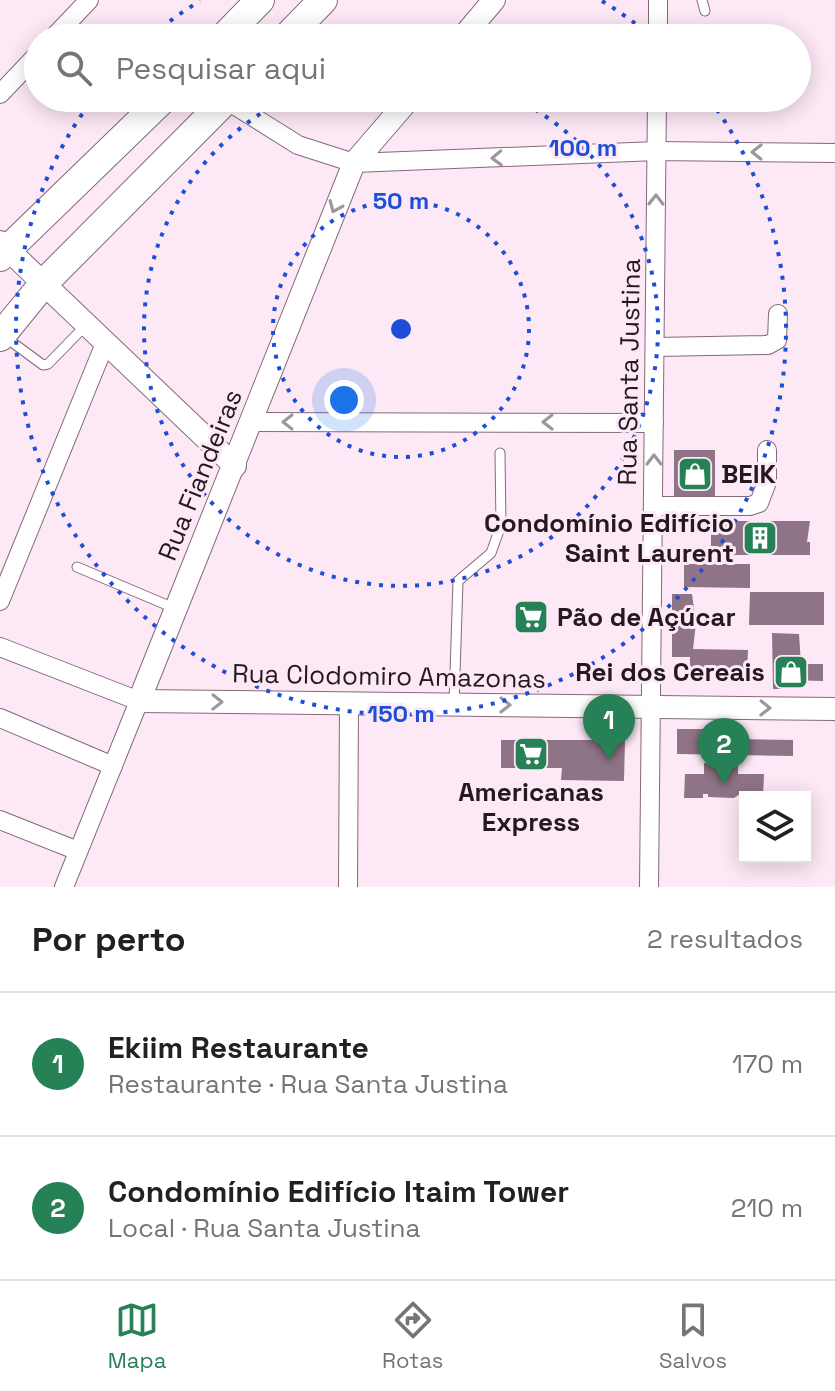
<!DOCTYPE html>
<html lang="pt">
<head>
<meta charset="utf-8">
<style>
	:root { --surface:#fff; --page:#f6f6f6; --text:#202124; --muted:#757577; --line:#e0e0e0; --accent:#268156 }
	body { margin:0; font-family:"Space Grotesk",sans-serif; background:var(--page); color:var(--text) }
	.controls { position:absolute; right:24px; bottom:24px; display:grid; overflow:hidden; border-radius:0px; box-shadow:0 4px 20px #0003 }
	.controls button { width:72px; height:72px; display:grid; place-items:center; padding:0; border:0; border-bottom:2px solid var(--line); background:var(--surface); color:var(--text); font:40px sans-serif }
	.you { position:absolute; left:344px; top:400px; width:28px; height:28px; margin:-20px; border:6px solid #fff; border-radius:50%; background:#1a73e8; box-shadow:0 0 0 12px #1a73e833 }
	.badge { display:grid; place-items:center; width:52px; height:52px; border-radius:50%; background:var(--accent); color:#fff; font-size:26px; font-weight:700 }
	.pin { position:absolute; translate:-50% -66px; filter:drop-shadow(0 2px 4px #0008) }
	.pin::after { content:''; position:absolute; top:42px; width:28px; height:24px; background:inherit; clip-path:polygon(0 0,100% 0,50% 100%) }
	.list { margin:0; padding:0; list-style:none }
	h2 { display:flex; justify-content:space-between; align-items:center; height:104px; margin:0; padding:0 32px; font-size:34px }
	h2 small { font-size:26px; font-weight:400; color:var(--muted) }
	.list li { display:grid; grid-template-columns:52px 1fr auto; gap:24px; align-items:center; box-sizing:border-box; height:144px; padding:0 32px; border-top:2px solid var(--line) }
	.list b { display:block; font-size:30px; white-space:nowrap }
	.list p { margin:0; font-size:26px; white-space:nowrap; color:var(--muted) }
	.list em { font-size:26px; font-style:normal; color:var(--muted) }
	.icon { flex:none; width:44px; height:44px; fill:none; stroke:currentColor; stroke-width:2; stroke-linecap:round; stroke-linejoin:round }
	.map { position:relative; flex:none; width:835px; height:887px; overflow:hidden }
	.search { position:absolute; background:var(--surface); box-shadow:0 4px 20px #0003; left:24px; right:24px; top:24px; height:88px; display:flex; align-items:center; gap:20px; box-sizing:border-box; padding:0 28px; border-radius:44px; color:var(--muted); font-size:30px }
	.sheet { height:392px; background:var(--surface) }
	nav { display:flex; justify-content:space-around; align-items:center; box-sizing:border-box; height:112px; border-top:2px solid var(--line); background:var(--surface); font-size:22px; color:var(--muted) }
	nav a { display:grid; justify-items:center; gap:4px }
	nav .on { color:var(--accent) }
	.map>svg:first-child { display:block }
	.building { fill:#8f7386 }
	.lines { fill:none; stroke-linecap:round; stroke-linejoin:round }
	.service-casing { stroke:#84697b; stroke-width:11 }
	.minor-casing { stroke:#84697b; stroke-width:20 }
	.tertiary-casing { stroke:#84697b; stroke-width:24 }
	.primary-casing { stroke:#84697b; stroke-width:30 }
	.service { stroke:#fff; stroke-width:9 }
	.minor { stroke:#fff; stroke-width:18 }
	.tertiary { stroke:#fff; stroke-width:22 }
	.primary { stroke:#fff; stroke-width:28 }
	.oneway { stroke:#9c989b }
	.ring { fill:none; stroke:#1d4ed8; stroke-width:4; stroke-dasharray:4 8 }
	.labels { text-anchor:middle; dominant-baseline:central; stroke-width:6; stroke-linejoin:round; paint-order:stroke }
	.street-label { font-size:26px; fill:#241921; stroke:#fde9f6 }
	.poi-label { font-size:26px; font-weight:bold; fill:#241921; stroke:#fde9f6; text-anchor:start }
	.centre { fill:#1d4ed8; stroke:#fde9f6; stroke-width:4 }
	.ring-label { font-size:24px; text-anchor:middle; font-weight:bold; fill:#1d4ed8; stroke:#fde9f6; stroke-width:6; stroke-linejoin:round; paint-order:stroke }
</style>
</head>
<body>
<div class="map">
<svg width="835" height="887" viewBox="0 0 835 887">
	<rect width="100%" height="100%" fill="#fde9f6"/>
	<g class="building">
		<rect x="674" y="450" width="41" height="49"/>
		<path d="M711 521H810L807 542H810V555H711Z"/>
		<path d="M684 564H750V588L684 587Z"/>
		<path d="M750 592H824V625H749Z"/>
		<path d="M672 594H692L696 623 693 649 748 650 747 672 690 671V657H672Z"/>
		<path d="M772 633 799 634 801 664H823V681L785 680V689H773Z"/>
		<path d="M677 729H730V739L793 740V756L677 754Z"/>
		<path d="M501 740H625L624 781 561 780 562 768H501Z"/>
		<path d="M704 763 738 764V774H764L763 797 740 799V794L734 798 708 797V794H703V798H684L685 774H704Z"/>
	</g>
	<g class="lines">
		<g class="service-casing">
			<g id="service">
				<path d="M702 0 705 11"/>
				<path d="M5 337 43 365 48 364 87 324"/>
				<path d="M77 567 174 608"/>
				<path d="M454 704 458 581 491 553 501 525 500 453"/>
			</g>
		</g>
		<g class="minor-casing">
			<g id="minor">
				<path d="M53 38 89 0"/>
				<path d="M658 38V0"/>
				<path d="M0 94 38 54"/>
				<path d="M223 98 298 145 354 163 657 151 835 153"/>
				<path d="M655 347 768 345 777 340 778 314"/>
				<path d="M252 422 654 423"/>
				<path d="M654 506H750L759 503 767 482V450"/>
				<path d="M0 601 106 341"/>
				<path d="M0 647 139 701 64 887"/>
				<path d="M0 718 113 766"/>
				<path d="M0 820 78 851"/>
				<path d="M348 887 349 704"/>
				<path d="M649 887 657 98"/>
			</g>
		</g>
		<g class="tertiary-casing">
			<g id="tertiary">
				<path d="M462 38 494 0"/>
				<path d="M410 98 354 163 139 701 835 709"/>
				<path d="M0 242 235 466"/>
			</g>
		</g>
		<g class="primary-casing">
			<g id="primary">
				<path d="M223 38 260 0"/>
				<path d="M286 38 323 0"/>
				<path d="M0 257 164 98"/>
				<path d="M0 337 44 283 228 98"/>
			</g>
		</g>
		<use href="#service" class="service"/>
		<use href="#minor" class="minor"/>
		<use href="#tertiary" class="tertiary"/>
		<use href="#primary" class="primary"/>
	</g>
	<defs><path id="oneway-chevron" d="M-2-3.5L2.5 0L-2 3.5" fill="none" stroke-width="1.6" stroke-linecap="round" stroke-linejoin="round" transform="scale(2)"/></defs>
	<g class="oneway">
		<use href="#oneway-chevron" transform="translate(757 152) rotate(-179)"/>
		<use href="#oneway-chevron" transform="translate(497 158) rotate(178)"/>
		<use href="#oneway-chevron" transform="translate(656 200) rotate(-89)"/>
		<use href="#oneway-chevron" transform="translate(335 207) rotate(113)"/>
		<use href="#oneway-chevron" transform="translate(288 422) rotate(-180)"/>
		<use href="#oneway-chevron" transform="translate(548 422) rotate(-180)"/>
		<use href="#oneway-chevron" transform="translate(654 460) rotate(-90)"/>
		<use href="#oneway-chevron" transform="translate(217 702) rotate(1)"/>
		<use href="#oneway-chevron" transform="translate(505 705) rotate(1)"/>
		<use href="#oneway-chevron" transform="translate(765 708) rotate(1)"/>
	</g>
	<g class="ring">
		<circle cx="401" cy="329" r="128"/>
		<path d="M514 98A257 257 0 1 1 288 98"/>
		<path d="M151 36A385 385 0 0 1 200 1M602 1A385 385 0 0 1 651 36M710 100A385 385 0 1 1 92 100"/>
	</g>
	<defs>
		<g id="shop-square" transform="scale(1.8)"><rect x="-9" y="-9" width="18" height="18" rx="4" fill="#268156" stroke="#fde9f6"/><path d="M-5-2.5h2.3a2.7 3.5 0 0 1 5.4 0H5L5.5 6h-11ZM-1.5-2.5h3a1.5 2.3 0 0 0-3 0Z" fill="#fff"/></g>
		<g id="building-square" transform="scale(1.8)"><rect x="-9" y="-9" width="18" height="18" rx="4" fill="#268156" stroke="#fde9f6"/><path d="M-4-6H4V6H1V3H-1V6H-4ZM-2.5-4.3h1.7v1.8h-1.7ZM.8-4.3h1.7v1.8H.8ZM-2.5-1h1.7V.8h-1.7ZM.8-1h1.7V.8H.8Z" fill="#fff"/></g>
		<g id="supermarket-square" transform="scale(1.8)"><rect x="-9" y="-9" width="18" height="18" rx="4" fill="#268156" stroke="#fde9f6"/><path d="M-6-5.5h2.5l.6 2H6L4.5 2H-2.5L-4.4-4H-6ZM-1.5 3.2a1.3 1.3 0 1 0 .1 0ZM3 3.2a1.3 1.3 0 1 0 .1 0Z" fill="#fff"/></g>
	</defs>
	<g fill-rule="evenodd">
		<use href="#shop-square" x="695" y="474"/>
		<use href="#building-square" x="760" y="538"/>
		<use href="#supermarket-square" x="531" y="617"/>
		<use href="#shop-square" x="791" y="672"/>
		<use href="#supermarket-square" x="531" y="754"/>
	</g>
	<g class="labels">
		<g class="street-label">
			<text transform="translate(629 372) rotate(-89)">Rua Santa Justina</text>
			<text transform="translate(200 475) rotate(-68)">Rua Fiandeiras</text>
			<text transform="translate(389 676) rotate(1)">Rua Clodomiro Amazonas</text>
		</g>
		<g class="poi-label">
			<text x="721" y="474">BEIK</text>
			<text x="734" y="523" text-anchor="end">Condomínio Edifício<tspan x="734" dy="30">Saint Laurent</tspan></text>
			<text x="557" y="617">Pão de Açúcar</text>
			<text x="765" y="672" text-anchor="end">Rei dos Cereais</text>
			<text x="531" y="792" text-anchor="middle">Americanas<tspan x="531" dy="30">Express</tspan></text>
		</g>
	</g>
	<circle cx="401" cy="329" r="12" class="centre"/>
	<g class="ring-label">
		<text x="583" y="156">100 m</text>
		<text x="401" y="209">50 m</text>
		<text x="401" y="722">150 m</text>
	</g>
</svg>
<div class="controls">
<button><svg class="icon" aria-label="layers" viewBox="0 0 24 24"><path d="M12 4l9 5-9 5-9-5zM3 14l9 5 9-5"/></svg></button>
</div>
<div class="you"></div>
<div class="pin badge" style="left:609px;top:760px">1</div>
<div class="pin badge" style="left:724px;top:784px">2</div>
<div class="search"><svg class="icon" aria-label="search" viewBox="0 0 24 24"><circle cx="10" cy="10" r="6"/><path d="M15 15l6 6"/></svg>Pesquisar aqui</div>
</div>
<section class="sheet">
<h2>Por perto<small>2 resultados</small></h2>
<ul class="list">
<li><span class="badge">1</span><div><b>Ekiim Restaurante</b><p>Restaurante · Rua Santa Justina</p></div><em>170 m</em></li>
<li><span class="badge">2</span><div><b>Condomínio Edifício Itaim Tower</b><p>Local · Rua Santa Justina</p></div><em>210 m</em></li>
</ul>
</section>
<nav>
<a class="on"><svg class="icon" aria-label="map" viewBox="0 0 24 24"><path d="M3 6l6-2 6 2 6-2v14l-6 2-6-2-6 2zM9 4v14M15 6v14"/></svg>Mapa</a>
<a><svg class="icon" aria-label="directions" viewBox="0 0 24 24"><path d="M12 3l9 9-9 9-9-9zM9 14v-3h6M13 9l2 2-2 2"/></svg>Rotas</a>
<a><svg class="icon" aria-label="saved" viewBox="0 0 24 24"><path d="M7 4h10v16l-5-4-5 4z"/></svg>Salvos</a>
</nav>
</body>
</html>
